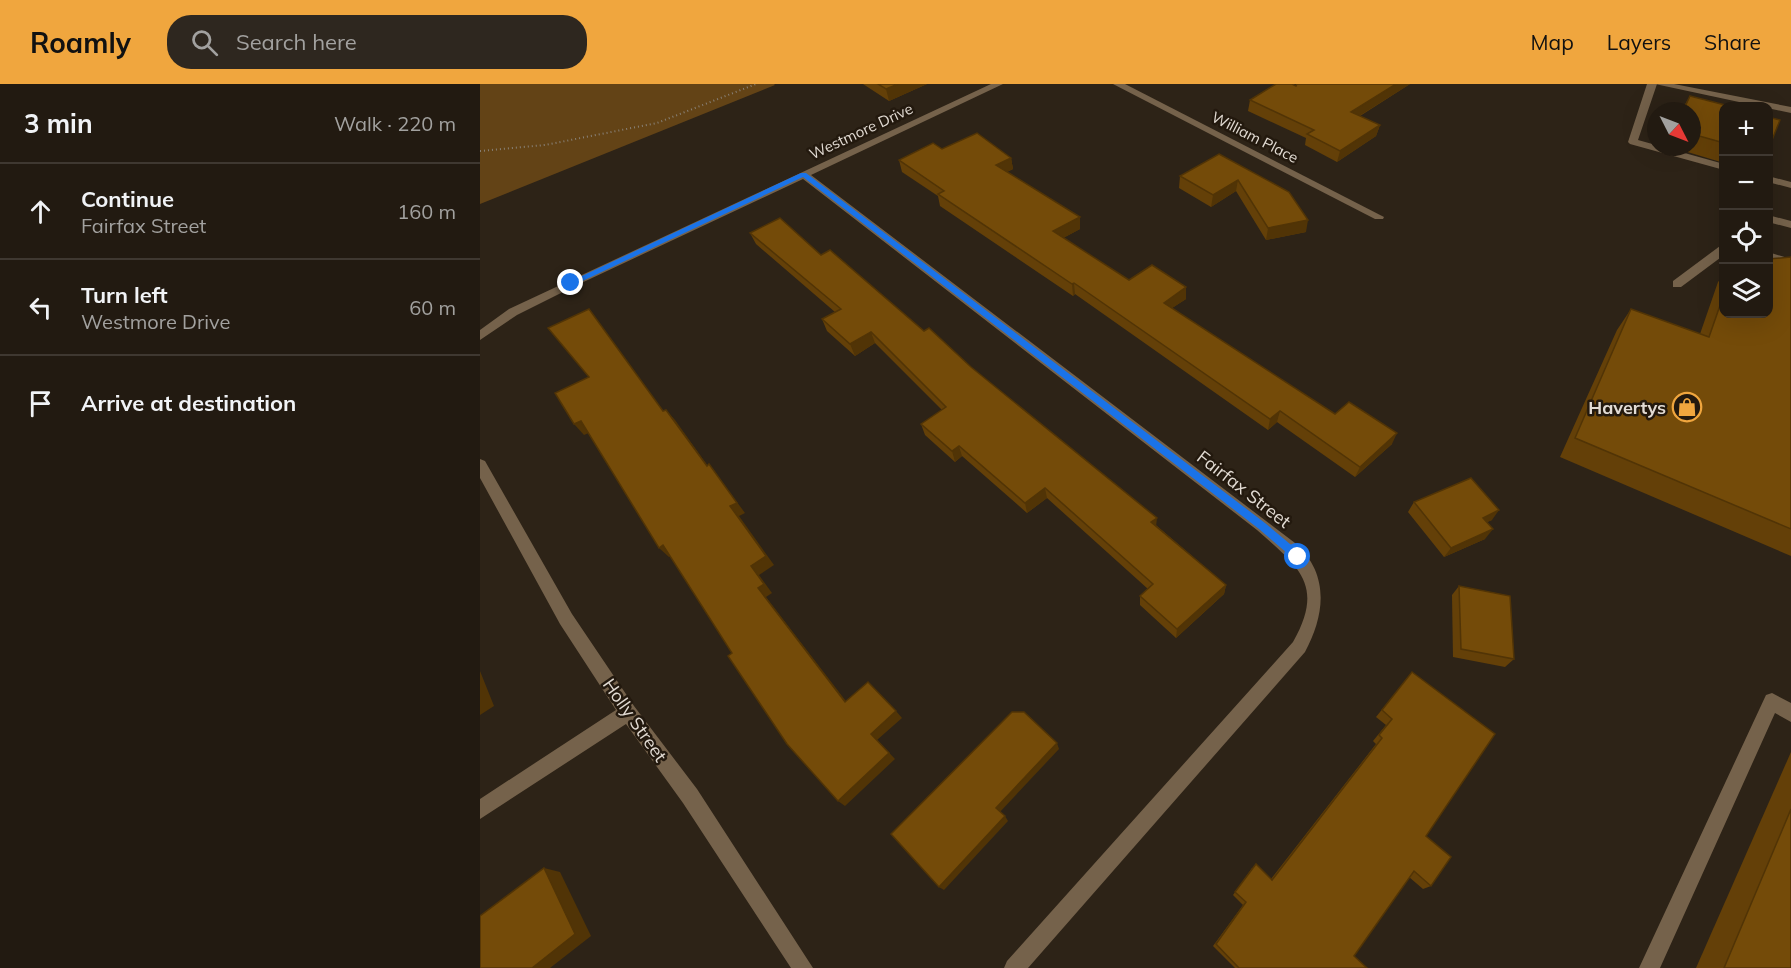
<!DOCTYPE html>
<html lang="en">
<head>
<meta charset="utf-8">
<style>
	:root { --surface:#221a11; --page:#2e271f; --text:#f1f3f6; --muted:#a2a19f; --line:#3f3831; --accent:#f0a63e }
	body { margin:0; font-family:Mulish,sans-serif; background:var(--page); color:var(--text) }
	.controls { position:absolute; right:18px; top:18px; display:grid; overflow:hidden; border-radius:12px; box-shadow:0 6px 24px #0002 }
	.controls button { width:54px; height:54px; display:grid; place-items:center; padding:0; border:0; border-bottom:2px solid var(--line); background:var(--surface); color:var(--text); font:30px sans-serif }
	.compass { position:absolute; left:1167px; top:18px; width:54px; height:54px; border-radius:50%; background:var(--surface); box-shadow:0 6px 24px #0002; rotate:132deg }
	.stop { position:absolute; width:18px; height:18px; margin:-14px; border:4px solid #1a73e8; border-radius:50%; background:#fff }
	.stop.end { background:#1a73e8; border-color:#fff; box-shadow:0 2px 6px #0008 }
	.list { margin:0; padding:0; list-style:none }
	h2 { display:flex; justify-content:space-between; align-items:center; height:78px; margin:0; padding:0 24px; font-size:26px }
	h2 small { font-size:20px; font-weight:400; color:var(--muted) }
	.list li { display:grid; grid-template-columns:39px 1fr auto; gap:18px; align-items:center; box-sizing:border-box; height:96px; padding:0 24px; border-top:2px solid var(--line) }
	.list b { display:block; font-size:22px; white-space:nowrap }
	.list p { margin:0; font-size:20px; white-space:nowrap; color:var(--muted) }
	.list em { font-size:20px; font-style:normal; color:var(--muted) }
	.icon { flex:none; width:33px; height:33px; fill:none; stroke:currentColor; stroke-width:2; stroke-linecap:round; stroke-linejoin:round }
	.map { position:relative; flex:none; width:1311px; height:884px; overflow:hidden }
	header { display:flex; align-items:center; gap:36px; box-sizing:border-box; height:84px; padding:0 30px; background:var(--accent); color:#111 }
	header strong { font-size:28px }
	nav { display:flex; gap:33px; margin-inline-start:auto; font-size:21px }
	.search { width:420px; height:54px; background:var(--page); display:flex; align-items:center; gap:15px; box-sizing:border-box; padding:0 21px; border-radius:24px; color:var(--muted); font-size:22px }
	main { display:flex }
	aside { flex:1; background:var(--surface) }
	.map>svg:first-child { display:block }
	.green { fill:#634316 }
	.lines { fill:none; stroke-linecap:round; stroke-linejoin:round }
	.path { stroke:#888076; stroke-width:2; stroke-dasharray:1 3; stroke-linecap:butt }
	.service { fill:#75624b; fill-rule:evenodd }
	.minor { fill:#75624b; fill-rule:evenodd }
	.wall { fill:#644008 }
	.shaded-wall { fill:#513406 }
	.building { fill:#744b09; stroke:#513406; stroke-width:1.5 }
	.route { fill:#1a73e8 }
	.labels { text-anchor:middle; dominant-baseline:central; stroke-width:5; stroke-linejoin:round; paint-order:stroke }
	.far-street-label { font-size:15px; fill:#e2dbd3; stroke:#23190e }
	.poi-label { font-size:18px; font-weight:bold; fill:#e2dbd3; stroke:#23190e; text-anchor:end }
	.street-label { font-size:18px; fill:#e2dbd3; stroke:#23190e }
</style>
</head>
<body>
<header>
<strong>Roamly</strong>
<div class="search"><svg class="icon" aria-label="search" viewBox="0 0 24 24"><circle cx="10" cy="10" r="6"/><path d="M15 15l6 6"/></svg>Search here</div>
<nav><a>Map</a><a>Layers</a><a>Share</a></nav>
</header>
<main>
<aside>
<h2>3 min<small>Walk · 220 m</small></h2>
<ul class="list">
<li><svg class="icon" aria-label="ahead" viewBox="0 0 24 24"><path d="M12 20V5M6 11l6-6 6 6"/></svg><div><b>Continue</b><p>Fairfax Street</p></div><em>160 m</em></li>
<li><svg class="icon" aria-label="left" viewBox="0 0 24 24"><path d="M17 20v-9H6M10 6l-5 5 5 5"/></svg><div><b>Turn left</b><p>Westmore Drive</p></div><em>60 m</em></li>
<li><svg class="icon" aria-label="arrive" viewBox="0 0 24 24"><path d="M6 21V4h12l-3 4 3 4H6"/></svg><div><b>Arrive at destination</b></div></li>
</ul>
</aside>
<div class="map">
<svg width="1311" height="884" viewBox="0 0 1311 884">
	<rect width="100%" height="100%" fill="#2d2317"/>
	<path class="green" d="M0 0H294L295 1 0 120Z"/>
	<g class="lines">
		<path class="path" d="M0 67 65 61 177 39 276 0"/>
		<g class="service">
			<path d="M1167 0H1177L1158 56 1244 80V86L1150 60 1148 58Z"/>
			<path d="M1288 92 1311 98V104L1288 98Z"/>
			<path d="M1288 131 1311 137V144L1288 138Z"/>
			<path d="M1240 162H1244V171L1201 203H1193V197Z"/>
			<path d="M1288 168 1311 175V183L1288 175Z"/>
			<path d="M1292 609 1311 619V638L1295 629 1180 884H1159L1286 611Z"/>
		</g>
		<g class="minor">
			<path d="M511 0H523L331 91 815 459C850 490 845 531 825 568L548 884H524L527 877 813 558C846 500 817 482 777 446L323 95 95 202 37 231 0 256V246L29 225Z"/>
			<path d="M633 0H645L904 133 903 135H895Z"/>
			<path d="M1175 0H1194L1311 23V29Z"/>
			<path d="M0 375 5 377 92 530 154 622 217 705 333 884H311L203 719 146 640 0 735V715L136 626 80 540 0 394Z"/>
		</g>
	</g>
	<g class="wall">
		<path d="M383 0H447L409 17Z"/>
		<path d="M817 0H930L880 32 900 41 896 52 857 78 825 61 826 54 768 27 770 16 816 2Z"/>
		<path d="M1210 12 1244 22V79L1191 63H1212V27H1201Z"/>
		<path d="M462 65 531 74 533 85 527 88 600 145 583 154 649 196 706 203V215L692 224 855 330 912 360 875 393 797 338 788 346 595 210 593 212 460 122 458 112 422 88 419 76Z"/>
		<path d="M739 70 826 148 786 156 756 107 731 123 699 104 700 92Z"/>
		<path d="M270 149 341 171 444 247 491 283 746 501 744 510 696 554 660 521V512L668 505 567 414 547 429 482 372 475 378 445 351 441 340 462 326 395 259 375 272 347 247 342 235 355 228 276 160Z"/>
		<path d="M1311 173V472L1080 373 1137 246 1151 225 1220 250 1238 198 1244 191V230Z"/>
		<path d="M934 418 1012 436 1007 438 1005 455 964 473 928 428Z"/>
		<path d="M979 502 1034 575 1025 583 973 573 972 511Z"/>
		<path d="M932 588 951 802 943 805 929 793 874 872 887 884H755L733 862 763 821 753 811 772 784 791 795 896 660 893 657 906 641 896 633Z"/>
		<path d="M1311 668V884H1216Z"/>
	</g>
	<g class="shaded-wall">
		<path d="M418 0H447L409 17 406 5Z"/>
		<path d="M916 0H930L868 39 871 28Z"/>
		<path d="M900 41 896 52 857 78 860 67Z"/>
		<path d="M531 74 533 85 518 92 516 81Z"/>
		<path d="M758 96 756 107 731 123 733 111Z"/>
		<path d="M600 133V145L574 159 573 147Z"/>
		<path d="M828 136 826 148 786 156 788 144Z"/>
		<path d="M594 199 595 210 593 212 592 200Z"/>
		<path d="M706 203V215L683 230 684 219Z"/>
		<path d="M391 248 395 259 375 272 370 260Z"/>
		<path d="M186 326 195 336 235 392 227 382Z"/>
		<path d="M800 327 797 338 788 346 790 335Z"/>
		<path d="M101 337 111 348 104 351 94 340Z"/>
		<path d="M917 349 912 360 875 393 880 383Z"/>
		<path d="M479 362 482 372 475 378 472 367Z"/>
		<path d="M229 380 265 429 259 432 294 481 279 491 292 509 286 513 372 625 365 618 278 504 250 422Z"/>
		<path d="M565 404 567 414 547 429 545 419Z"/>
		<path d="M1019 426 1012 436 996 443 1003 434Z"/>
		<path d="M677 434 676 443 671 438Z"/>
		<path d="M1013 445 1005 455 964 473 971 464Z"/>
		<path d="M183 461 193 471 189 473 179 464Z"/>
		<path d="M746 501 744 510 696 554 697 545Z"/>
		<path d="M0 587 14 622 0 631Z"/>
		<path d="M416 627 422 634 397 656 415 675 365 722 358 717 391 650Z"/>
		<path d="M577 659 579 665 519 729 516 724Z"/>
		<path d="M525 732 528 737 464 806 459 803Z"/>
		<path d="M64 784 80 788 111 852 70 884H52Z"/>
	</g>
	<g class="building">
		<path d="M398 0H418L406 5Z"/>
		<path d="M796 0H812L816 2 817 0H916L871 28 900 41 860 67 827 50 834 46 770 16Z"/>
		<path d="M1210 12 1249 22H1244V59L1212 50V27H1203Z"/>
		<path d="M1288 33 1300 36 1288 66Z"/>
		<path d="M497 49 531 74 516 81 600 133 573 147 649 196 672 181 706 203 684 219 855 330 869 318 917 349 880 383 800 327 790 335 594 199 592 200 458 110 464 107 419 76 453 59 462 65Z"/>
		<path d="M739 70 809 108 828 136 788 144 758 96 733 111 700 92Z"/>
		<path d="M300 134 341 171 350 166 444 247 449 244 491 283 677 434 671 438 746 501 697 545 660 512 673 500 565 404 545 419 479 362 472 367 441 340 466 323 391 248 370 260 342 235 361 225 270 149Z"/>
		<path d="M1311 173V445L1095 354 1151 225 1229 253 1244 210V230H1288V175Z"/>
		<path d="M109 225 183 327 186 326 227 382 229 380 257 419 250 422 286 472 271 482 284 500 278 504 365 618 388 598 416 627 391 650 409 669 358 717 307 660 248 572 252 569 183 461 179 464 101 337 94 340 75 309 109 293 68 244Z"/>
		<path d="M991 394 1019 426 1003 434 1013 445 971 464 934 418Z"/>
		<path d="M979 502 1030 512 1034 575 981 565Z"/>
		<path d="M932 588 1015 650 946 752 971 773 951 802 934 787 874 872 887 884H759L736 860 766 818 755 808 776 780 792 796 902 654 899 651 912 635 902 626Z"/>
		<path d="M532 628H544L577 659 516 724 525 732 459 803 411 750Z"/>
		<path d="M1311 725V884H1244Z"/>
		<path d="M64 784 95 850 52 884H0V832Z"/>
	</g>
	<path class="route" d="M321 89H326L785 439 822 470V476H815L779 445 323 93 94 201 87 199Z"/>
	<defs>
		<g id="shop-ring" transform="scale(1.5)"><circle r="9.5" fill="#23190e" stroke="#f0a63e" stroke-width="1.5"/><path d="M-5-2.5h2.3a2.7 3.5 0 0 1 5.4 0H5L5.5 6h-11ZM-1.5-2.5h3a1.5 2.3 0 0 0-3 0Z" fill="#f0a63e"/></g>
	</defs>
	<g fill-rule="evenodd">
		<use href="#shop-ring" x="1207" y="323"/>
	</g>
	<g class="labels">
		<g class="far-street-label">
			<text transform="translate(381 47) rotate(-25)">Westmore Drive</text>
			<text transform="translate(775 53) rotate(27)">William Place</text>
		</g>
		<g class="poi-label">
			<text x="1186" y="323">Havertys</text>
		</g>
		<g class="street-label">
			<text transform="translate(764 405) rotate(38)">Fairfax Street</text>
			<text transform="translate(155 636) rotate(55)">Holly Street</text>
		</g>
	</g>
</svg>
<div class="controls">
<button>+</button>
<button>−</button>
<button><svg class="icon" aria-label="locate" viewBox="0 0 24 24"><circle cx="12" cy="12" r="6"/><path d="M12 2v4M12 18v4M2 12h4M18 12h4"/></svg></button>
<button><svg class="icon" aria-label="layers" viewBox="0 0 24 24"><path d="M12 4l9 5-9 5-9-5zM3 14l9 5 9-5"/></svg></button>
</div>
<svg class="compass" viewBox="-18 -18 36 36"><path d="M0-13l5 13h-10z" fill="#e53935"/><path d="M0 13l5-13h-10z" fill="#a2a19f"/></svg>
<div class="stop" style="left:818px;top:473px"></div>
<div class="stop end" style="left:91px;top:199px"></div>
</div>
</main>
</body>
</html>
